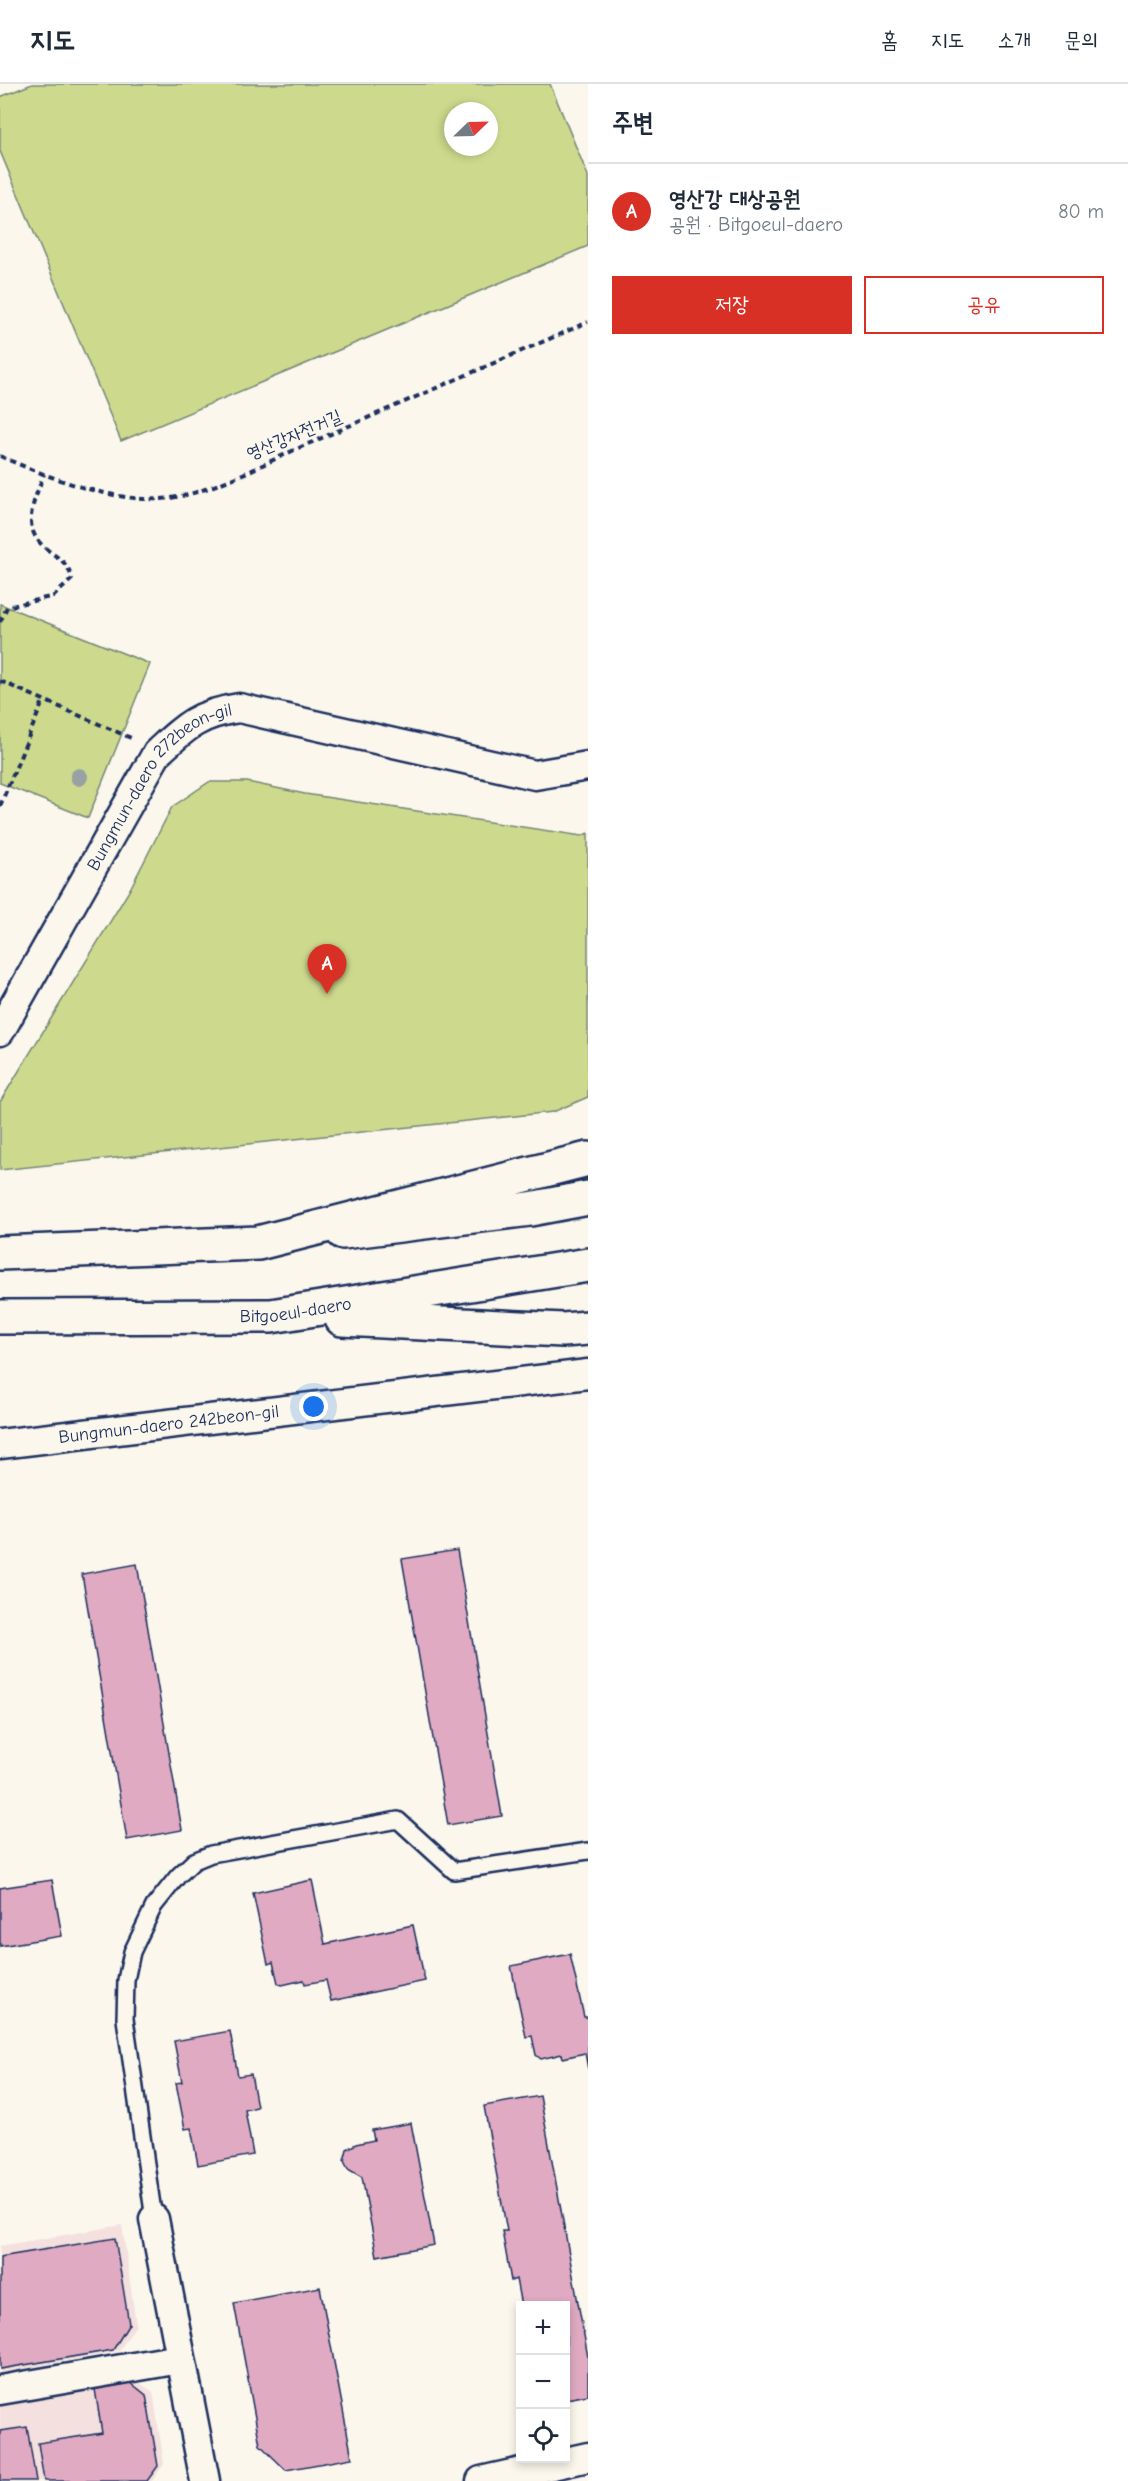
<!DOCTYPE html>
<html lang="ko">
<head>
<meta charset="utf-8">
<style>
	:root { --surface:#fff; --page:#f6f6f7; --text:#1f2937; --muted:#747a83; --line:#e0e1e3; --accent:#d93025 }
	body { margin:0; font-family:"Comic Neue","Poor Story",sans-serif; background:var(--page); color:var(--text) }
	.controls { position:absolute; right:18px; bottom:18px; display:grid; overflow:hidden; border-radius:0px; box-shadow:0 3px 9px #0003 }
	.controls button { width:54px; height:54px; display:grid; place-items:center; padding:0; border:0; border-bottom:2px solid var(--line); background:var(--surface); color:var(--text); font:30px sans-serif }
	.compass { position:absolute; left:444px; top:18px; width:54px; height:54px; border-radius:50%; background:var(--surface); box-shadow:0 3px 9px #0003; rotate:67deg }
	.you { position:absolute; left:314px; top:1323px; width:21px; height:21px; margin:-15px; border:4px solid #fff; border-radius:50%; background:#1a73e8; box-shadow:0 0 0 9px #1a73e833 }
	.badge { display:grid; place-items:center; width:39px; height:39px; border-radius:50%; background:var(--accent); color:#fff; font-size:20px; font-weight:700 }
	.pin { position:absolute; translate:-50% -50px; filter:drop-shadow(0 2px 3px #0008) }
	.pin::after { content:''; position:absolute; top:32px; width:21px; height:18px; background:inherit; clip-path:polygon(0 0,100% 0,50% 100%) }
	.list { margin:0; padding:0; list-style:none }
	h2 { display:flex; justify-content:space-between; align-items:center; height:78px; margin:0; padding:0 24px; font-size:26px }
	h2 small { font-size:20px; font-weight:400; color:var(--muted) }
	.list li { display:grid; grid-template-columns:39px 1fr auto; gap:18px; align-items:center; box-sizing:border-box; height:96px; padding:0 24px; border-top:2px solid var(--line) }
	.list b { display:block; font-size:22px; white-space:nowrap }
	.list p { margin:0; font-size:20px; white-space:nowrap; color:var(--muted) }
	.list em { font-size:20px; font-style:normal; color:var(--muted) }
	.actions { display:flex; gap:12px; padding:18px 24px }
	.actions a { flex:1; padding:14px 0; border:2px solid var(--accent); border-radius:0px; text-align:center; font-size:21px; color:var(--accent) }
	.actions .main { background:var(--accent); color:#fff }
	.icon { flex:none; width:33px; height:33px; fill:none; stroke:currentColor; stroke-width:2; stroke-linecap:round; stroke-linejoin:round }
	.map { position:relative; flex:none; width:588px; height:2397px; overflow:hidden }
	header { display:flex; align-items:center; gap:36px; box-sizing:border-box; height:84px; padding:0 30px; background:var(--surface); border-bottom:2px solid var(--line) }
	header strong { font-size:28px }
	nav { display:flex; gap:33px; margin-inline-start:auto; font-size:21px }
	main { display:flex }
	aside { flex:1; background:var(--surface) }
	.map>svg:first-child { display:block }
	.built { fill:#f3e0df }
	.green { fill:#cdda8d; stroke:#748476; stroke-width:1.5; fill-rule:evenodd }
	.building { fill:#e0aac2; stroke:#1b2f5e; stroke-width:1.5 }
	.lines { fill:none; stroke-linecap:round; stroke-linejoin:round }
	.lane-casing { stroke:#1b2f5e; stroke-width:20 }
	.street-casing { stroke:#1b2f5e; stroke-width:33 }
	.secondary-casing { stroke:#1b2f5e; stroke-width:38 }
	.highway-casing { stroke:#1b2f5e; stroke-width:38 }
	.path { stroke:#1b2f5e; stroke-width:4; stroke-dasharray:6 4.5; stroke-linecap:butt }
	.lane { stroke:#fbf7ec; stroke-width:15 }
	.street { stroke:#fbf7ec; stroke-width:28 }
	.secondary { stroke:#fbf7ec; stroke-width:33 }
	.highway { stroke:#fbf7ec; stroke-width:33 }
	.tree { fill:#99a1a4 }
	.labels { text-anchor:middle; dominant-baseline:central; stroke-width:4.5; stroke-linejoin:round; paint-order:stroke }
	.street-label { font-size:18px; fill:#1b2f5e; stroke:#fbf7ec }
</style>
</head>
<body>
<header>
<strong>지도</strong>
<nav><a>홈</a><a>지도</a><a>소개</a><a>문의</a></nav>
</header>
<main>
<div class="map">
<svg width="588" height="2397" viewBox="0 0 588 2397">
	<rect width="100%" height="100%" fill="#fbf7ec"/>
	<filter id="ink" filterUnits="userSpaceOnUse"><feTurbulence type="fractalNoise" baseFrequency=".0167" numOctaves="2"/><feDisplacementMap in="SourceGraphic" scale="12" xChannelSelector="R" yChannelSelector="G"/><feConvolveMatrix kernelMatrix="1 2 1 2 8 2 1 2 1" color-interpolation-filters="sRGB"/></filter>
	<g filter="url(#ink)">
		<g class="built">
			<path d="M122 2141 136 2241 119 2267 0 2289V2162Z"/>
			<path d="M130 2292 153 2308 164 2380 152 2397H0V2317Z"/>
		</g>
		<g class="green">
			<path d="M32 0H550L588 92V162L121 357 0 67V13ZM453 27H489V63H453Z"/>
			<path d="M0 520 150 580 88 734 0 699Z"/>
			<path d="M209 698H247L305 710 582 752 588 749V1013L553 1028 0 1086V1018L129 807 172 723Z"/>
		</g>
		<g class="building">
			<path d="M457 1466 502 1732 448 1741 402 1475Z"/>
			<path d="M137 1480 182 1746 127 1756 82 1490Z"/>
			<path d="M52 1796 62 1852 0 1862V1804Z"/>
			<path d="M312 1796 325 1860 413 1841 425 1897 331 1917 326 1896 305 1900 304 1896 282 1901 278 1899 273 1878 268 1880 253 1809Z"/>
			<path d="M570 1870 584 1933H588V1985L585 1969 563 1974 562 1970 541 1975 536 1971 532 1952 526 1953 511 1882Z"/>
			<path d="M230 1947 238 1992 251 1990 257 2023 245 2026 253 2071 198 2081 191 2044 185 2045 176 1999 182 1998 174 1957Z"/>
			<path d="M540 2012 588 2273V2311L566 2315V2222H521L516 2195 511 2197 502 2147H507L484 2022Z"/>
			<path d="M411 2039 434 2161 377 2172 362 2093 348 2085 344 2077 347 2065 356 2060 374 2056 372 2046Z"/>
			<path d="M115 2154 129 2240 113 2266 0 2285V2173Z"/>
			<path d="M320 2203 352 2374 286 2386 260 2361 234 2219Z"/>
			<path d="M131 2299 146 2311 158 2382 147 2397H44L38 2359 102 2349 95 2305Z"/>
			<path d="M27 2343 36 2397H0V2347Z"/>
		</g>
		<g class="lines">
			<g class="lane-casing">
				<path id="lane" d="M154 2135 125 1935 126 1896 132 1868 154 1822 178 1792 194 1777 211 1770 398 1736 454 1787 588 1767"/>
			</g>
			<g class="street-casing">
				<g id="street">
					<path id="s1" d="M0 947 157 669C186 642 198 630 239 624L535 691 588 682"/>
					<path id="s2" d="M0 1360 588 1290"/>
					<path d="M154 2135 205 2397"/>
					<path d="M0 2306 180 2275"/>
					<path d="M481 2397 588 2373"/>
				</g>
			</g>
			<g class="secondary-casing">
				<path id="secondary" d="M343 1148 530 1125 588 1114"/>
			</g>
			<g class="highway-casing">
				<g id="highway">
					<path d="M0 1169 258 1159 588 1075"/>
					<path id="s3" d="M0 1233 271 1232 588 1181"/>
					<path d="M342 1235 563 1246 588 1244"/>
				</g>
			</g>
			<g class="path">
				<path d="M0 372C45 392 111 418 161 415 202 413 263 380 301 363 397 321 492 280 588 238"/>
				<path d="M0 538 7 523 54 512 72 495C68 479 62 477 49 467 19 445 33 420 44 390"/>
				<path d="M0 597 131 654"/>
				<path d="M0 722 44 615"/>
			</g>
			<use href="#lane" class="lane"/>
			<use href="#street" class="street"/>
			<use href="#secondary" class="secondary"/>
			<use href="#highway" class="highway"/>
		</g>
		<circle class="tree" cx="79" cy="693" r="9"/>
	</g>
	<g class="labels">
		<g class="street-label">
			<text transform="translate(294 351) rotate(-23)">영산강자전거길</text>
			<text stroke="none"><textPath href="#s1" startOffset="297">Bungmun-daero 272beon-gil</textPath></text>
			<text stroke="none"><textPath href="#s3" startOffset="296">Bitgoeul-daero</textPath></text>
			<text stroke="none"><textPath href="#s2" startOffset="170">Bungmun-daero 242beon-gil</textPath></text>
		</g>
	</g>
</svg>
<div class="controls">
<button>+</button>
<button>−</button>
<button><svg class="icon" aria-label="locate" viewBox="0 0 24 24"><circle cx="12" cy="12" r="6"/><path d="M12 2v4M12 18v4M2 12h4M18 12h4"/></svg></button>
</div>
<svg class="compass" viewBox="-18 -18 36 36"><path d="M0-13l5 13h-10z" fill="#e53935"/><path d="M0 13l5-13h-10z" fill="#747a83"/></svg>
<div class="you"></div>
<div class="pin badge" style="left:327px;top:910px">A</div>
</div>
<aside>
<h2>주변<small></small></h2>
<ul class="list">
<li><span class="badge">A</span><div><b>영산강 대상공원</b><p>공원 · Bitgoeul-daero</p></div><em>80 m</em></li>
</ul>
<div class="actions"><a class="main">저장</a><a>공유</a></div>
</aside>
</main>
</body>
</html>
